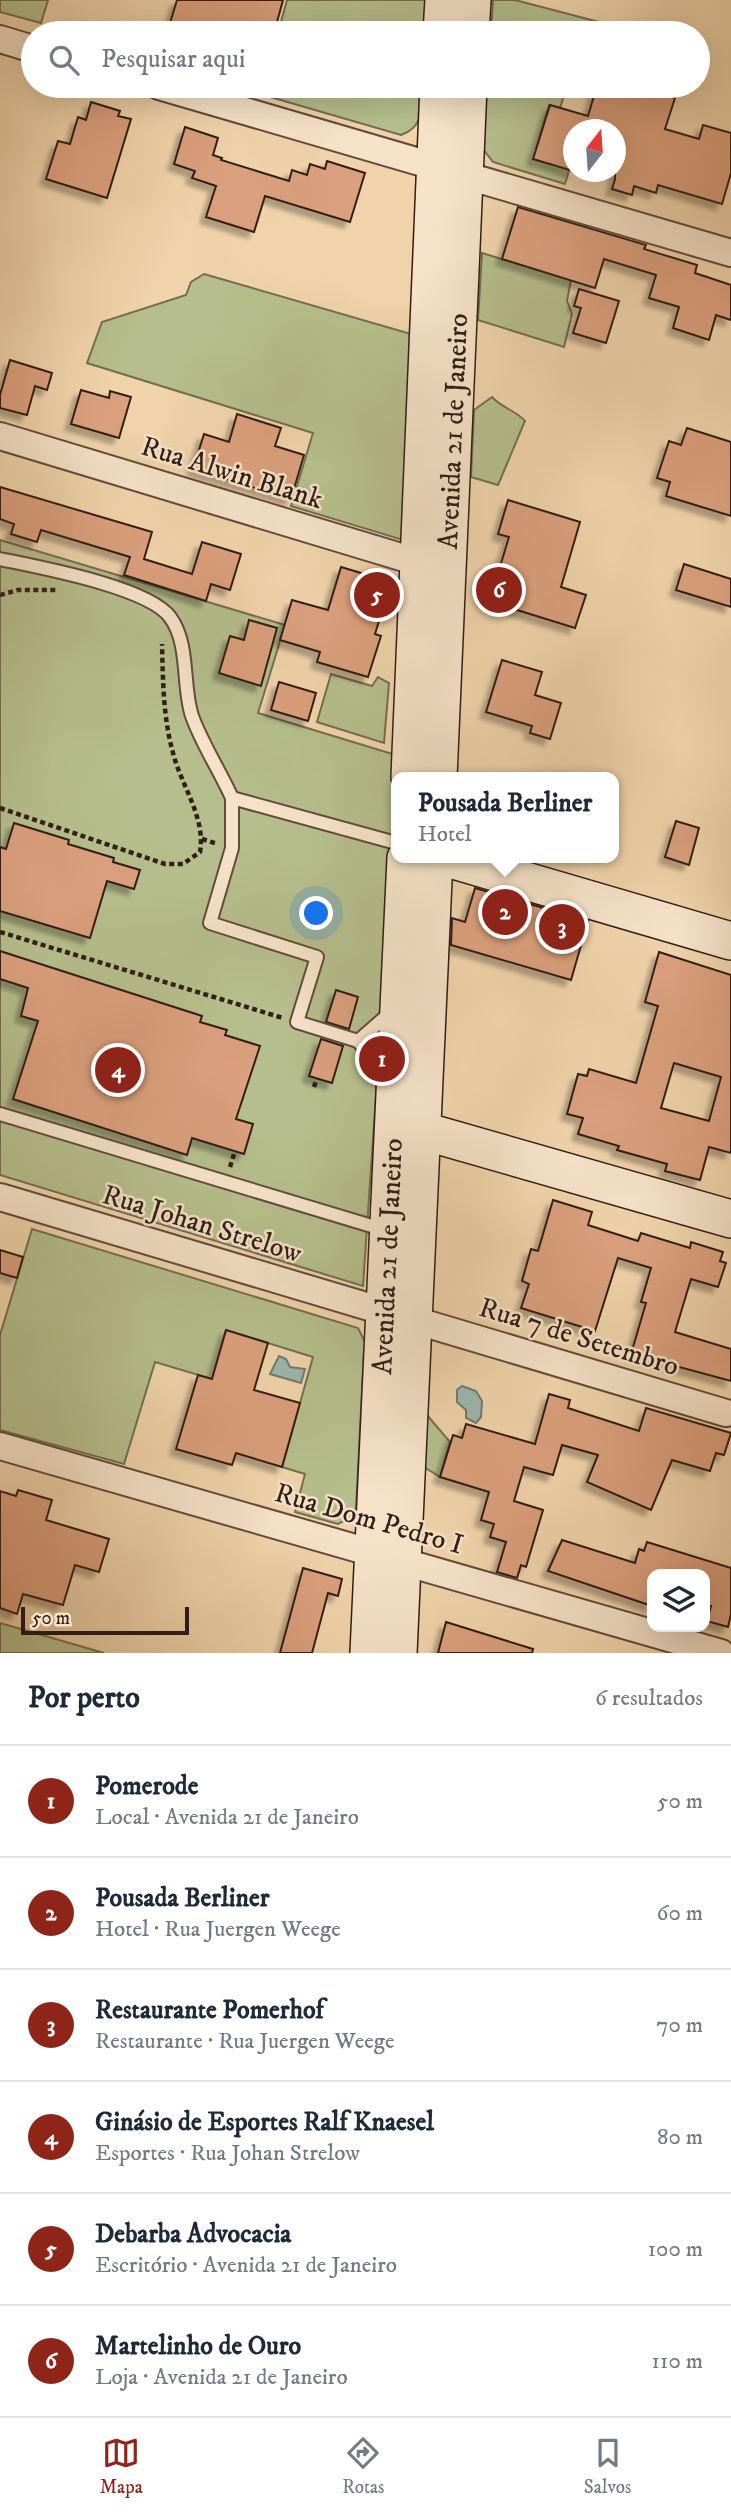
<!DOCTYPE html>
<html lang="pt">
<head>
<meta charset="utf-8">
<style>
	:root { --surface:#fff; --page:#f6f6f7; --text:#1f2937; --muted:#747a83; --line:#e0e1e3; --accent:#8f2418 }
	body { margin:0; font-family:"IM FELL DW Pica",serif; background:var(--page); color:var(--text) }
	.controls { position:absolute; right:21px; bottom:21px; display:grid; overflow:hidden; border-radius:14px; box-shadow:0 7px 28px #0002 }
	.controls button { width:63px; height:63px; display:grid; place-items:center; padding:0; border:0; border-bottom:2px solid var(--line); background:var(--surface); color:var(--text); font:35px sans-serif }
	.compass { position:absolute; left:563px; top:119px; width:63px; height:63px; border-radius:50%; background:var(--surface); box-shadow:0 7px 28px #0002; rotate:17deg }
	.scale { position:absolute; left:21px; bottom:18px; width:168px; box-sizing:border-box; padding-left:7px; border:4px solid #321e16; border-top:0; font-size:19px; line-height:24px; white-space:nowrap; color:#321e16; -webkit-text-stroke:5px #f5e2c8; paint-order:stroke }
	.you { position:absolute; left:317px; top:914px; width:24px; height:24px; margin:-18px; border:5px solid #fff; border-radius:50%; background:#1a73e8; box-shadow:0 0 0 10px #1a73e833 }
	.badge { display:grid; place-items:center; width:46px; height:46px; border-radius:50%; background:var(--accent); color:#fff; font-size:23px; font-weight:700 }
	.pin { position:absolute; translate:-50% -50%; border:4px solid #fff; box-shadow:0 2px 7px #0006 }
	.popup { position:absolute; left:391px; top:772px; width:228px; height:91px; box-sizing:border-box; display:grid; place-content:center; border-radius:14px; background:var(--surface); filter:drop-shadow(0 2px 5px #0005); font-size:23px; white-space:nowrap; color:var(--muted) }
	.popup b { font-size:26px; color:var(--text) }
	.popup::after { content:''; position:absolute; left:50%; top:100%; margin-left:-14px; border:14px solid transparent; border-top-color:var(--surface) }
	.list { margin:0; padding:0; list-style:none }
	h2 { display:flex; justify-content:space-between; align-items:center; height:91px; margin:0; padding:0 28px; font-size:30px }
	h2 small { font-size:23px; font-weight:400; color:var(--muted) }
	.list li { display:grid; grid-template-columns:46px 1fr auto; gap:21px; align-items:center; box-sizing:border-box; height:112px; padding:0 28px; border-top:2px solid var(--line) }
	.list b { display:block; font-size:26px; white-space:nowrap }
	.list p { margin:0; font-size:23px; white-space:nowrap; color:var(--muted) }
	.list em { font-size:23px; font-style:normal; color:var(--muted) }
	.icon { flex:none; width:38px; height:38px; fill:none; stroke:currentColor; stroke-width:2; stroke-linecap:round; stroke-linejoin:round }
	.map { position:relative; flex:none; width:731px; height:1653px; overflow:hidden }
	.search { position:absolute; background:var(--surface); box-shadow:0 7px 28px #0002; left:21px; right:21px; top:21px; height:77px; display:flex; align-items:center; gap:18px; box-sizing:border-box; padding:0 24px; border-radius:38px; color:var(--muted); font-size:26px }
	.sheet { height:763px; background:var(--surface) }
	nav { display:flex; justify-content:space-around; align-items:center; box-sizing:border-box; height:98px; border-top:2px solid var(--line); background:var(--surface); font-size:19px; color:var(--muted) }
	nav a { display:grid; justify-items:center; gap:4px }
	nav .on { color:var(--accent) }
	.map>svg:first-child { display:block }
	.green { fill:#b5be8c; stroke:#746e51; stroke-width:2 }
	.water { fill:#9bb7af; stroke:#717a72; stroke-width:2 }
	.building { fill:#da9f7c; stroke:#321e16; stroke-width:2; fill-rule:evenodd; filter:url(#shadow) }
	.lines { fill:none; stroke-linecap:round; stroke-linejoin:round }
	.lane-casing { stroke:#624b3b; stroke-width:16 }
	.street-casing { stroke:#624b3b; stroke-width:30 }
	.secondary-casing { stroke:#321e16; stroke-width:40 }
	.path { stroke:#321e16; stroke-width:4.5; stroke-dasharray:5 3.5; stroke-linecap:butt }
	.lane { stroke:#f5e2c8; stroke-width:12 }
	.street { stroke:#f5e2c8; stroke-width:26 }
	.secondary { stroke:#f5e2c8; stroke-width:37 }
	.labels { text-anchor:middle; dominant-baseline:central; stroke-width:5; stroke-linejoin:round; paint-order:stroke }
	.street-label { font-size:28px; fill:#321e16; stroke:#f5e2c8 }
</style>
</head>
<body>
<div class="map">
<svg width="731" height="1653" viewBox="0 0 731 1653">
	<defs>
		<filter id="shadow"><feDropShadow dx="-6" dy="6" stdDeviation="2" flood-color="#0004"/></filter>
	</defs>
	<rect width="100%" height="100%" fill="#f0d3aa"/>
	<filter id="stains"><feTurbulence type="fractalNoise" baseFrequency=".00286" numOctaves="4"/><feColorMatrix values="0 0 0 0 .2 0 0 0 0 .09 0 0 0 0 .02 0 0 0 .5 -.17"/></filter>
	<radialGradient id="worn" r=".72"><stop offset=".6" stop-color="#630" stop-opacity="0"/><stop offset="1" stop-color="#630" stop-opacity=".3"/></radialGradient>
	<g class="green">
		<path d="M0 0H48L41 23 0 12Z"/>
		<path d="M287 0H426L424 33H278Z"/>
		<path d="M493 0H515L641 33H491Z"/>
		<path d="M263 86H422C421 108 425 126 401 135L260 94Z"/>
		<path d="M487 86H567L560 108 549 105 536 149 572 160 565 184 493 162 483 149Z"/>
		<path d="M482 253 571 280 567 301 572 314 564 347 478 320Z"/>
		<path d="M204 274 411 334 403 540 291 506 313 433 87 363 102 322 186 295 191 282Z"/>
		<path d="M492 397C502 408 515 410 525 421L498 485 471 477 474 410Z"/>
		<path d="M0 540 285 625 258 713 399 756 363 1286 0 1175Z"/>
		<path d="M331 674 372 686 378 677 389 683 384 743 317 722Z"/>
		<path d="M32 1229 358 1328 365 1342 364 1351 356 1508 352 1517 338 1524 295 1512 305 1474 282 1467 313 1357 226 1330 212 1379 155 1362 124 1464 0 1430V1335Z"/>
		<path d="M427 1415 450 1442 440 1477 424 1467Z"/>
		<path d="M0 1623 104 1653H0Z"/>
	</g>
	<g class="water">
		<path d="M279 1356 286 1359 290 1367 305 1369 301 1383 270 1374Z"/>
		<path d="M462 1386 476 1391 482 1401 481 1417 476 1423 466 1418V1410L457 1402V1390Z"/>
	</g>
	<g class="building">
		<path d="M177 0H283L274 33 261 29 260 33H167Z"/>
		<path d="M597 86H634L675 98 665 129 699 139 703 125 731 133V173L722 204 658 185 656 193 634 186 632 195 612 189 615 179V130H573V171L533 159 550 105 588 116Z"/>
		<path d="M91 102 120 111 118 116 131 119 107 198 46 179 58 141 70 144 78 117 86 120Z"/>
		<path d="M185 127 218 138 213 155 222 158 221 160 289 181 292 170 307 175 310 164 325 169 327 161 365 173 350 222 265 196 254 232 206 217 216 186 192 178 195 171 174 164Z"/>
		<path d="M518 207 646 245 644 249 697 265 695 273 731 285V320L716 315 709 340 673 328 679 307 649 298 656 275 604 259 595 288 502 259Z"/>
		<path d="M579 289 619 301 606 343 573 333 581 308 574 306Z"/>
		<path d="M10 360 52 373 47 390 35 386 27 415 0 408V395Z"/>
		<path d="M81 390 109 398 110 391 131 397 119 438 71 424Z"/>
		<path d="M237 414 281 428 275 446 304 455 291 499 193 469 204 434 229 442Z"/>
		<path d="M687 428 731 442V516L666 496 670 482 657 478 669 441 681 445Z"/>
		<path d="M0 487 152 532 144 559 192 574 202 542 241 554 230 590 211 584 206 601 124 575 130 557 41 530 37 542 11 534 14 524 0 519Z"/>
		<path d="M508 500 580 522 561 587 586 595 575 628 485 600 492 579 496 580 509 537 498 534Z"/>
		<path d="M684 564 731 579V607L676 590Z"/>
		<path d="M341 567 391 582 375 634 381 636 368 677 317 662 320 652 280 640 292 600 328 610Z"/>
		<path d="M249 620 277 628 261 686 219 673 230 636 244 640Z"/>
		<path d="M502 660 542 672 535 695 561 703 550 739 530 733 532 726 486 712Z"/>
		<path d="M279 682 316 693 308 721 271 710Z"/>
		<path d="M676 821 699 828 689 865 665 857Z"/>
		<path d="M14 823 69 840 68 844 114 858 113 862 140 870 134 889 107 881 90 938 0 911V847L6 849Z"/>
		<path d="M475 888 588 921 571 980 451 945 452 918 465 922Z"/>
		<path d="M0 951 202 1016 200 1022 227 1030 225 1035 260 1046 236 1119 253 1124 244 1154 192 1138 187 1155 13 1099 38 1021 21 1016 28 988 0 979Z"/>
		<path d="M659 952 731 975V1153L709 1147 700 1180 665 1171 667 1164 617 1150 619 1146 578 1134 583 1118 567 1114 578 1074 587 1076 589 1069 636 1083 658 1006 645 1002ZM674 1063 721 1077 709 1121 661 1108Z"/>
		<path d="M336 990 358 997 349 1029 326 1022Z"/>
		<path d="M321 1039 343 1046 332 1083 309 1076Z"/>
		<path d="M553 1200 592 1212 588 1225 638 1241 641 1233 690 1248 691 1242 723 1252 720 1261 726 1263 718 1287 691 1279 675 1332 731 1349V1381L631 1354 646 1303 641 1302 651 1268 618 1258 595 1331 521 1308 529 1284 522 1281 531 1249 538 1251Z"/>
		<path d="M0 1250 23 1257 17 1278 0 1273Z"/>
		<path d="M226 1330 268 1343 254 1390 300 1403 282 1467 236 1453 232 1465 176 1449 198 1375 212 1379Z"/>
		<path d="M549 1394 570 1400 568 1408 639 1431 646 1408 731 1433 724 1455 716 1453 710 1471 672 1460 651 1510 587 1482 598 1455 562 1445 553 1475 524 1467 514 1501 543 1510 526 1567 521 1565 517 1578 497 1572 506 1542 490 1537 494 1524 481 1520 489 1492 440 1477 453 1435 462 1438 466 1424 535 1444Z"/>
		<path d="M18 1490 52 1500 46 1520 109 1539 99 1572 75 1565 63 1605 23 1594 17 1614 0 1608V1491L16 1496Z"/>
		<path d="M562 1540 635 1563 639 1549 644 1551 647 1542 731 1568V1614L728 1627 707 1621 711 1606 705 1604V1574H652V1606L548 1571Z"/>
		<path d="M303 1568 342 1579 338 1596 328 1593 312 1653H280Z"/>
		<path d="M446 1622 533 1649 532 1653H438Z"/>
	</g>
	<g class="lines">
		<g class="lane-casing">
			<g id="lane">
				<path d="M0 559C38 567 148 587 170 617 190 644 182 686 192 716 202 744 220 771 232 798L396 843"/>
				<path d="M232 798V848L210 923 317 957 297 1022 358 1041"/>
				<path d="M388 1078 358 1041 390 1013"/>
				<path d="M0 1114 385 1230"/>
			</g>
		</g>
		<g class="street-casing">
			<g id="street">
				<path d="M0 39 33 49"/>
				<path d="M159 86 731 253"/>
				<path d="M0 436 434 567"/>
				<path d="M0 1197 386 1312"/>
				<path d="M414 1320 726 1413"/>
				<path d="M0 1446 721 1653"/>
			</g>
		</g>
		<g class="secondary-casing">
			<g id="secondary">
				<path d="M442 33 444 0"/>
				<path d="M470 33 472 0"/>
				<path d="M410 777 439 86"/>
				<path id="s1" d="M438 777 468 86"/>
				<path d="M447 858 731 941"/>
				<path d="M399 1124 731 1219"/>
				<path id="s2" d="M369 1653 406 858"/>
				<path d="M398 1653 434 858"/>
			</g>
		</g>
		<g class="path">
			<path d="M0 595 18 590H58"/>
			<path d="M0 808 165 864H183L200 852C206 818 181 785 173 753 163 717 163 681 162 644"/>
			<path d="M202 839 218 844"/>
			<path d="M0 932 283 1018"/>
			<path d="M314 1087 317 1078"/>
			<path d="M230 1167 234 1154"/>
		</g>
		<use href="#lane" class="lane"/>
		<use href="#street" class="street"/>
		<use href="#secondary" class="secondary"/>
	</g>
	<g class="labels">
		<g class="street-label">
			<text stroke="none"><textPath href="#s1" startOffset="346">Avenida 21 de Janeiro</textPath></text>
			<text transform="translate(232 473) rotate(17)">Rua Alwin Blank</text>
			<text transform="translate(202 1224) rotate(17)">Rua Johan Strelow</text>
			<text stroke="none"><textPath href="#s2" startOffset="397">Avenida 21 de Janeiro</textPath></text>
			<text transform="translate(579 1337) rotate(17)">Rua 7 de Setembro</text>
			<text transform="translate(369 1519) rotate(16)">Rua Dom Pedro I</text>
		</g>
	</g>
	<rect width="100%" height="100%" filter="url(#stains)"/>
	<rect width="100%" height="100%" fill="url(#worn)"/>
</svg>
<div class="controls">
<button><svg class="icon" aria-label="layers" viewBox="0 0 24 24"><path d="M12 4l9 5-9 5-9-5zM3 14l9 5 9-5"/></svg></button>
</div>
<svg class="compass" viewBox="-18 -18 36 36"><path d="M0-13l5 13h-10z" fill="#e53935"/><path d="M0 13l5-13h-10z" fill="#747a83"/></svg>
<div class="scale">50 m</div>
<div class="you"></div>
<div class="pin badge" style="left:382px;top:1059px">1</div>
<div class="pin badge" style="left:505px;top:912px">2</div>
<div class="popup"><b>Pousada Berliner</b>Hotel</div>
<div class="pin badge" style="left:562px;top:927px">3</div>
<div class="pin badge" style="left:118px;top:1070px">4</div>
<div class="pin badge" style="left:377px;top:595px">5</div>
<div class="pin badge" style="left:499px;top:590px">6</div>
<div class="search"><svg class="icon" aria-label="search" viewBox="0 0 24 24"><circle cx="10" cy="10" r="6"/><path d="M15 15l6 6"/></svg>Pesquisar aqui</div>
</div>
<section class="sheet">
<h2>Por perto<small>6 resultados</small></h2>
<ul class="list">
<li><span class="badge">1</span><div><b>Pomerode</b><p>Local · Avenida 21 de Janeiro</p></div><em>50 m</em></li>
<li><span class="badge">2</span><div><b>Pousada Berliner</b><p>Hotel · Rua Juergen Weege</p></div><em>60 m</em></li>
<li><span class="badge">3</span><div><b>Restaurante Pomerhof</b><p>Restaurante · Rua Juergen Weege</p></div><em>70 m</em></li>
<li><span class="badge">4</span><div><b>Ginásio de Esportes Ralf Knaesel</b><p>Esportes · Rua Johan Strelow</p></div><em>80 m</em></li>
<li><span class="badge">5</span><div><b>Debarba Advocacia</b><p>Escritório · Avenida 21 de Janeiro</p></div><em>100 m</em></li>
<li><span class="badge">6</span><div><b>Martelinho de Ouro</b><p>Loja · Avenida 21 de Janeiro</p></div><em>110 m</em></li>
</ul>
</section>
<nav>
<a class="on"><svg class="icon" aria-label="map" viewBox="0 0 24 24"><path d="M3 6l6-2 6 2 6-2v14l-6 2-6-2-6 2zM9 4v14M15 6v14"/></svg>Mapa</a>
<a><svg class="icon" aria-label="directions" viewBox="0 0 24 24"><path d="M12 3l9 9-9 9-9-9zM9 14v-3h6M13 9l2 2-2 2"/></svg>Rotas</a>
<a><svg class="icon" aria-label="saved" viewBox="0 0 24 24"><path d="M7 4h10v16l-5-4-5 4z"/></svg>Salvos</a>
</nav>
</body>
</html>
